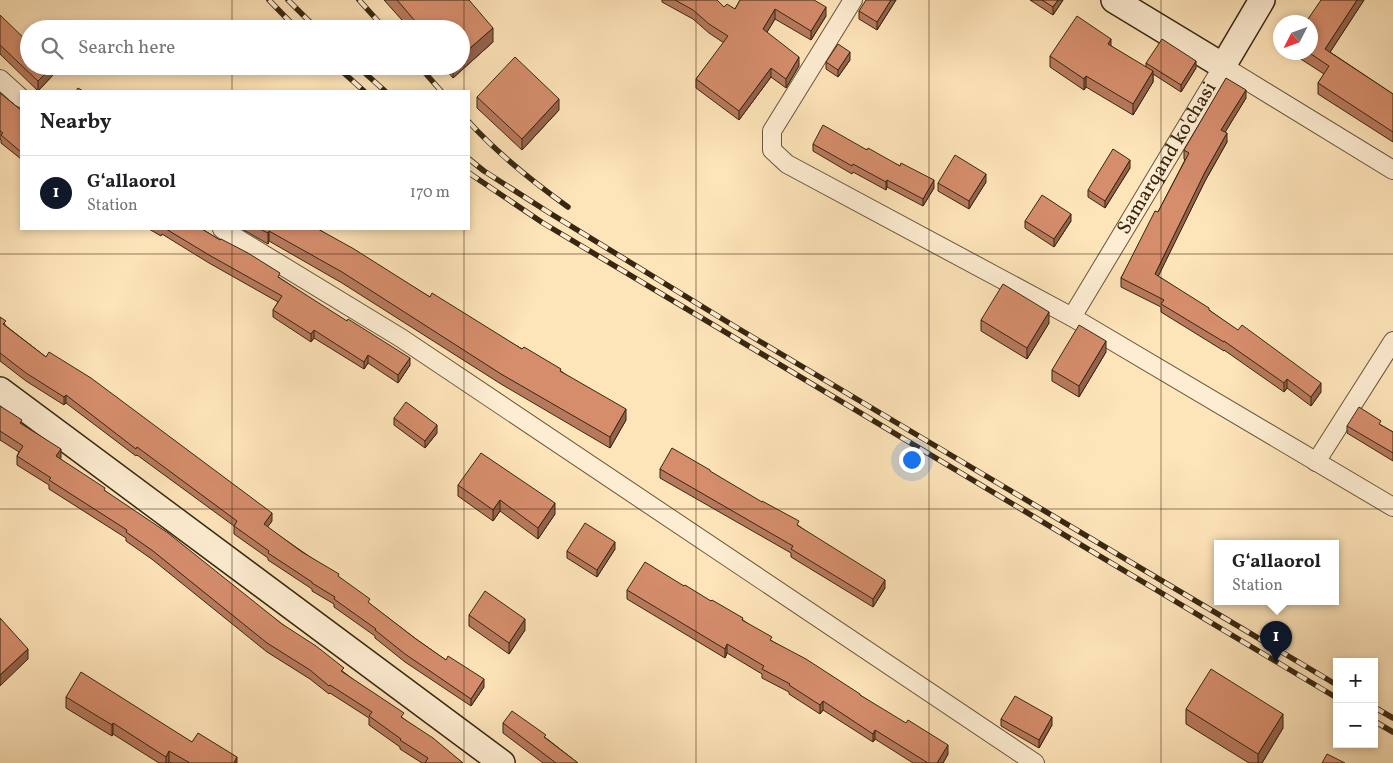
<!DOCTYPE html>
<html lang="en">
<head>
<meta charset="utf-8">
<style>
	:root { --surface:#fff; --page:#f6f6f6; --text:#202124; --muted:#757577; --line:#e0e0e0; --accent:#111827 }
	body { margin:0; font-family:Vollkorn,serif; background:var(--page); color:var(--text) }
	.controls { position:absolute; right:15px; bottom:15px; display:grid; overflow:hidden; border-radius:0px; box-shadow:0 2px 8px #0003 }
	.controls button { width:45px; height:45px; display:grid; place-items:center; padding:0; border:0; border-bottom:1px solid var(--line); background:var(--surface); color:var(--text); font:25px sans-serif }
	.compass { position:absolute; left:1273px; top:15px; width:45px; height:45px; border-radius:50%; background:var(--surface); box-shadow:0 2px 8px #0003; rotate:228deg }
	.you { position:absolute; left:911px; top:459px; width:18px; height:18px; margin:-12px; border:4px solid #fff; border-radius:50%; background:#1a73e8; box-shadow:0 0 0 8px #1a73e833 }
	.badge { display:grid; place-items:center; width:32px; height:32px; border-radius:50%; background:var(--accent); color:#fff; font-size:16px; font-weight:700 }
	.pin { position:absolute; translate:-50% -41px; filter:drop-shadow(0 1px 2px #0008) }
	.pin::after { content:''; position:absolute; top:26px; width:18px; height:15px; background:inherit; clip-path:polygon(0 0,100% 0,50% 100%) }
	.popup { position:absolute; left:1214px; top:540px; width:125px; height:65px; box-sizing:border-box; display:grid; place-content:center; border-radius:0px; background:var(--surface); filter:drop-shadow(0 1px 4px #0005); font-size:16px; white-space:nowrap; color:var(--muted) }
	.popup b { font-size:19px; color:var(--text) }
	.popup::after { content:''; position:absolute; left:50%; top:100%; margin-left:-10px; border:10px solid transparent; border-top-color:var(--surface) }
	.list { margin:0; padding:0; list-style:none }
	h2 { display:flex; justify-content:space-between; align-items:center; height:65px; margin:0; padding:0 20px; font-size:21px }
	h2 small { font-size:16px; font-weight:400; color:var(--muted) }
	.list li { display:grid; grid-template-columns:32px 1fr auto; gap:15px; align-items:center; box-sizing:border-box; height:75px; padding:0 20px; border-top:1px solid var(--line) }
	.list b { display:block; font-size:19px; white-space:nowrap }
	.list p { margin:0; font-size:16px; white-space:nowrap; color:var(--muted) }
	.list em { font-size:16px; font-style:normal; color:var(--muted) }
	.icon { flex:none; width:28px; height:28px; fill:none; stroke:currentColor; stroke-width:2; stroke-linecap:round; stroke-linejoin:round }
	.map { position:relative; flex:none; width:1393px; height:763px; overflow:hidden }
	.search { position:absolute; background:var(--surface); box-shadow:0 2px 8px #0003; left:20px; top:20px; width:450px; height:55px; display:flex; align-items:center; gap:12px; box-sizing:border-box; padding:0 18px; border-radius:28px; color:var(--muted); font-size:19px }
	.panel { position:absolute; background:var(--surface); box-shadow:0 2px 8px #0003; left:20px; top:90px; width:450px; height:140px; border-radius:0px }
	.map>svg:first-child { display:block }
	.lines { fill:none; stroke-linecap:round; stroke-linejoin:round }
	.street-casing { stroke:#69563a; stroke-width:20 }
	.secondary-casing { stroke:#372710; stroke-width:28 }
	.street { stroke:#feedd2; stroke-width:18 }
	.secondary { stroke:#feedd2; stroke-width:25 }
	.rail-casing { stroke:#372710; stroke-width:5.5 }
	.rail { stroke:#feedd2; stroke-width:4; stroke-dasharray:11; stroke-linecap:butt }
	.wall { fill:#b7795d; stroke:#372710 }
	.shaded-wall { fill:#95634c; stroke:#372710 }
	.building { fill:#d58d6c; stroke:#372710 }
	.grid { fill:none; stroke:#372710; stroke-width:1; stroke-opacity:0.55 }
	.labels { text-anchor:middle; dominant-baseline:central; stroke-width:4.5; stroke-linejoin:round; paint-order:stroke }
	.street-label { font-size:20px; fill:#372710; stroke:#feedd2 }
</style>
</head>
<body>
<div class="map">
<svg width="1393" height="763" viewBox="0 0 1393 763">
	<rect width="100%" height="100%" fill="#fee4b9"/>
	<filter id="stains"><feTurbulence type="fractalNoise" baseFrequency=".004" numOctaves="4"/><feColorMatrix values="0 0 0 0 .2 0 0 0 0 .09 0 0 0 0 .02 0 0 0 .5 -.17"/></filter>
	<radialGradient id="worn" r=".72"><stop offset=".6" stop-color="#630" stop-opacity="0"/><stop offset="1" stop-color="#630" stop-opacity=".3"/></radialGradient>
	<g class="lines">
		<g class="street-casing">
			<g id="street">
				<path d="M853 0 772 131V150L787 164 1072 317 1393 507"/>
				<path d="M0 79 21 98"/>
				<path d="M222 229 401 338 1035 763"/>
				<path id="s1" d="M1072 317 1223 66 1393 170"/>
				<path d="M1316 462 1393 341"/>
			</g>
		</g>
		<g class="secondary-casing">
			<g id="secondary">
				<path d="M1114 0 1223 66 1262 0"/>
				<path d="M0 390 502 763"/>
			</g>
		</g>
		<use href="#street" class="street"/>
		<use href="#secondary" class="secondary"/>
		<g class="rail-casing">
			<g id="rail">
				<path d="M269 0 297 29"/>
				<path d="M288 0 317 29"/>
				<path d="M359 0 385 29"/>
				<path d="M336 66 364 91"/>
				<path d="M357 66 385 91"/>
				<path d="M419 66 441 91"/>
				<path d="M469 122C498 154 532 181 568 207"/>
				<path d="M469 159 484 171 548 212 734 326 1337 685"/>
				<path d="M469 173 543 223 1337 698"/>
				<path d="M1374 707 1393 718"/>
				<path d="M1374 721 1393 732"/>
			</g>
		</g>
		<use href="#rail" class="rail"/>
	</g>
	<g class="wall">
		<path d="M384 0H469L493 42 453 78 443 66H461V29H410Z"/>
		<path d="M662 0H717L724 7 735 9 740 0 826 16 811 40 775 19 767 32 799 66 786 88 771 77 739 120 696 88V79L724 43 709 33 693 19 662 2Z"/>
		<path d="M896 0 877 30 859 19V11Z"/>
		<path d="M1030 0H1063L1053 15Z"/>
		<path d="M1364 0 1330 52 1393 94V142L1318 94V83L1324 74 1293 54V52H1310Z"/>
		<path d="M0 15 53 75 38 91 0 54Z"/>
		<path d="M1111 46 1146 68V63L1196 68 1181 92 1153 74V82L1133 115 1086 87 1084 90 1050 67V56Z"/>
		<path d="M850 60 838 77 826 69V62Z"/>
		<path d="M0 93 21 110V159L1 143V140L0 139Z"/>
		<path d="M477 97 559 110 522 150 477 108Z"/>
		<path d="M1246 98 1225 132 1227 142 1205 181 1158 276 1209 310 1321 392 1311 406 1287 388 1284 392 1224 350V351L1161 312V307L1121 287V278L1158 212 1185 160 1184 159V150Z"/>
		<path d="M813 144 867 150 900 166 934 188 923 206 887 187 886 190 853 172 852 174 813 151Z"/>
		<path d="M1130 168 1105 208 1088 197V190Z"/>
		<path d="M986 182 969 209 938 191V183Z"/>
		<path d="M1025 221H1071L1054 247 1025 228Z"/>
		<path d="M149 229H202L280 278 410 365 398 383 368 363 364 369 314 338 311 342 273 317V310L278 302 209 263 162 234 161 236Z"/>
		<path d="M242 229H318L430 297 561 371 626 420 610 448 501 384 342 283 269 241 268 244Z"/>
		<path d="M0 317 6 326 46 357 272 521 267 527 339 577 370 604 416 639 484 687 471 706 405 662 375 638V636L334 607V604L312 591V589L268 560V558L234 534V526L137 455 136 456 66 403 64 405 26 381 0 361Z"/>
		<path d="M981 320 1049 323 1027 359 981 331Z"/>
		<path d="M1106 352 1079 397 1052 381V370Z"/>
		<path d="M0 406 61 458 60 459 105 491 282 624 404 719 463 763H422L400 749V747L369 725V718L330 693 329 694 310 679 267 652 153 560 126 541V538L49 489V485L17 465V456L19 452 0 440Z"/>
		<path d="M394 418 437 433 425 448 394 425Z"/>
		<path d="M1381 425 1393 432V461L1347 433V426Z"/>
		<path d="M660 469 710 472 799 526 885 588 873 607 791 557V553L660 478Z"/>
		<path d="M458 485 555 514 538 539 500 511 493 521 458 496Z"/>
		<path d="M615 549 597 577 567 558V551Z"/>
		<path d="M684 586 743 620 772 641 860 695 948 754 943 763H913L875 739 873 742 823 710 820 714 789 694V692L762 678V674L727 653 725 658 627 599V590Z"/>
		<path d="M469 615 525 630 509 654 469 626Z"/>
		<path d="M66 697 192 742 237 763H172L169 762 168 763H159L113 734 112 736 66 708Z"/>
		<path d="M1186 709 1283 728 1262 763H1249L1186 724Z"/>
		<path d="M1001 719 1052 725 1039 748 1001 726Z"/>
		<path d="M503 723 546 738 578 763H543L503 733Z"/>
	</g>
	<g class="shaded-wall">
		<path d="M891 0H896L877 30V22Z"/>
		<path d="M1058 0H1063L1053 15V7Z"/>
		<path d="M1357 0H1364L1325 60V49Z"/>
		<path d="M826 7V16L811 40V31Z"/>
		<path d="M775 9V19L763 39V29Z"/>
		<path d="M493 28V42L453 78V66H461V56Z"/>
		<path d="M1111 39V50L1108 44Z"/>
		<path d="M850 52V60L838 77V70Z"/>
		<path d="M799 57V66L786 88V79Z"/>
		<path d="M1196 61V68L1181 92V85Z"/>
		<path d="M53 66V75L38 91V81Z"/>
		<path d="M771 68V77L739 120V111Z"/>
		<path d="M1153 71V82L1133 115V104Z"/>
		<path d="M1086 76V87L1084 90V79Z"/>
		<path d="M1246 90V98L1221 139V130Z"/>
		<path d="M559 99V110L522 150V139Z"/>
		<path d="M1227 133V142L1205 181 1155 283V274L1205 172Z"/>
		<path d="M1130 160V168L1105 208V201Z"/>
		<path d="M986 174V182L969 209V201Z"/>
		<path d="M887 180V187L886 190V182Z"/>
		<path d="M934 180V188L923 206V199Z"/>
		<path d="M1071 214V221L1054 247V239Z"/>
		<path d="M269 231V241L268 244V233Z"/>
		<path d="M1049 312V323L1027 359V348Z"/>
		<path d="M314 330V338L311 342V334Z"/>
		<path d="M1106 341V352L1079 397V386Z"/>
		<path d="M368 355V363L364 369V362Z"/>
		<path d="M410 358V365L398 383V375Z"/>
		<path d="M1287 379V388L1284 392V383Z"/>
		<path d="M1321 383V392L1311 406V397Z"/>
		<path d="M66 395V403L64 405V397Z"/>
		<path d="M626 409V420L610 448V437Z"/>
		<path d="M437 425V433L425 448V441Z"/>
		<path d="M61 449V458L56 465V456Z"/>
		<path d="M500 500V511L493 521V510Z"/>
		<path d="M555 503V514L538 539V528Z"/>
		<path d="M272 513V521L264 532V524Z"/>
		<path d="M615 542V549L597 577V570Z"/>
		<path d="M885 580V588L873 607V599Z"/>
		<path d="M525 619V630L509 654V643Z"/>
		<path d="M727 644V653L725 658V649Z"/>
		<path d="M28 649V659L0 686V675Z"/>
		<path d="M484 679V687L471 706V699Z"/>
		<path d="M823 701V710L820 714V705Z"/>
		<path d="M1283 714V728L1262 763H1258V754Z"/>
		<path d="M1052 717V725L1039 748V740Z"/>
		<path d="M113 723V734L112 736V725Z"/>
		<path d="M875 730V739L873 742V734Z"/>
		<path d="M948 745V754L943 763H937Z"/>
		<path d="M169 751V762L168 763H166V757Z"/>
		<path d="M237 757V763H234Z"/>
	</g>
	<g class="building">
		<path d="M397 0H469L493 28 461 56V29H422Z"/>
		<path d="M675 0H717L724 7 727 4 735 9 740 0H814L826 7 811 31 775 9 763 29 799 57 786 79 771 68 739 111 696 79 728 36 709 24 693 10Z"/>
		<path d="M866 0H891L877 22 859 11Z"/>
		<path d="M1042 0H1058L1053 7Z"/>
		<path d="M1321 0H1357L1325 49 1393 94V132L1318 83 1329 66 1308 52H1310V22H1306Z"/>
		<path d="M0 15 29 43V66H53L38 81 0 45Z"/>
		<path d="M1077 16 1111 39 1108 44 1153 71 1133 104 1086 76 1084 79 1050 56Z"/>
		<path d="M1162 39 1196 61 1181 85 1146 63Z"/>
		<path d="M838 44 850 52 838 70 826 62Z"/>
		<path d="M515 57 559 99 522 139 477 97Z"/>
		<path d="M1226 78 1246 90 1221 130 1227 133 1205 172 1155 274 1209 308V310L1238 330 1242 325 1321 383 1311 397 1287 379 1284 383 1224 341V342L1161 304 1164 300 1121 278 1155 211 1158 212 1189 153 1184 150Z"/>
		<path d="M78 88 83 91H76Z"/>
		<path d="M0 93 21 110V152L1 135 3 133 0 131Z"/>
		<path d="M823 125 867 150 868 148 900 166 901 163 934 180 923 199 887 180 886 182 853 164 852 166 813 144Z"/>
		<path d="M1113 149 1130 160 1105 201 1088 190Z"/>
		<path d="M955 155 986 174 969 201 938 183Z"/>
		<path d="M1042 195 1071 214 1054 239 1025 221Z"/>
		<path d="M166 229H202L220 240 221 239 248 253 280 273 278 277 347 321 348 319 410 358 398 375 368 355 364 362 314 330 311 334 273 310 282 296 209 255Z"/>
		<path d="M260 229H318L354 249 430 297 432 293 522 349 524 347 561 369 560 371 626 409 610 437 501 374 342 272 269 231 268 233Z"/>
		<path d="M1003 284 1049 312 1027 348 981 320Z"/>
		<path d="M0 317 6 321 3 324 46 357 49 352 91 378 272 513 264 524 302 552 339 574 338 576 370 599 368 602 416 639 446 660 448 656 484 679 471 699 405 654 375 630 376 629 334 599 335 597 312 583V582L268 553 269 551 234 526 237 521 137 447 136 449 66 395 64 397 26 373 0 353Z"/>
		<path d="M1079 325 1106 341 1079 386 1052 370Z"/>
		<path d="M406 402 437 425 425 441 394 418Z"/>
		<path d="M0 406 22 420 20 423 61 449 56 456 105 488 104 490 168 533 282 624 316 646 344 668 341 671 404 713 401 717 433 738 463 763H425L428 758 400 740 401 739 369 716 372 712 330 685 329 686 310 670 267 643 153 551 126 532 127 530 49 480 51 478 17 456 23 446 0 431Z"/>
		<path d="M1359 407 1381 421 1379 424 1393 432V453L1347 426Z"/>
		<path d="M672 448 710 470V471L762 502V501L799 521 797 525 885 580 873 599 791 549 793 546 660 469Z"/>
		<path d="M481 453 555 503 538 528 500 500 493 510 458 485Z"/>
		<path d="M585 523 615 542 597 570 567 551Z"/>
		<path d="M645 562 684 586 685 585 711 601 712 600 743 618 742 620 772 637 770 640 806 659 860 694V695L906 723 908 720 948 745 937 763H928L875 730 873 734 823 701 820 705 789 685 790 684 762 669 764 666 727 644 725 649 627 590Z"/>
		<path d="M485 591 525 619 509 643 469 615Z"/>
		<path d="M0 618 28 649 0 675Z"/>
		<path d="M1211 669 1283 714 1258 754 1186 709Z"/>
		<path d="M81 672 192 742 198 733 237 757 234 763H190L169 751 166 757 113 723 112 725 66 697Z"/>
		<path d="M1015 696 1052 717 1039 740 1001 719Z"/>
		<path d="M512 711 546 735 544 737 578 763H556L503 723Z"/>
		<path d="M1327 754 1345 763H1322Z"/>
	</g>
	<path class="grid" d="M232 0V29M464 0V91M696 0V763M929 0V763M1161 0V763M232 66V91M232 229V763M464 229V763M0 254H1393M0 509H1393"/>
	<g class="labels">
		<g class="street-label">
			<text stroke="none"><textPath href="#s1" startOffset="185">Samarqand ko'chasi</textPath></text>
		</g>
	</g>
	<rect width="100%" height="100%" filter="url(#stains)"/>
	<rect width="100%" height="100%" fill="url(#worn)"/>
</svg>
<div class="controls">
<button>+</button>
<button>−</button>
</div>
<svg class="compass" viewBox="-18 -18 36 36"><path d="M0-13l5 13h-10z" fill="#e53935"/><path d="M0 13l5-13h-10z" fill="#757577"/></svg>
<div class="you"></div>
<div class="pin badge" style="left:1276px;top:662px">1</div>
<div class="popup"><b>Gʻallaorol</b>Station</div>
<div class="search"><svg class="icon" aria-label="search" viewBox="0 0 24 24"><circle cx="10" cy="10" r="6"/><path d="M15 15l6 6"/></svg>Search here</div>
<section class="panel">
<h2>Nearby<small></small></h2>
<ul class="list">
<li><span class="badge">1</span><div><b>Gʻallaorol</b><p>Station</p></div><em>170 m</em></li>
</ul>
</section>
</div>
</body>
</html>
